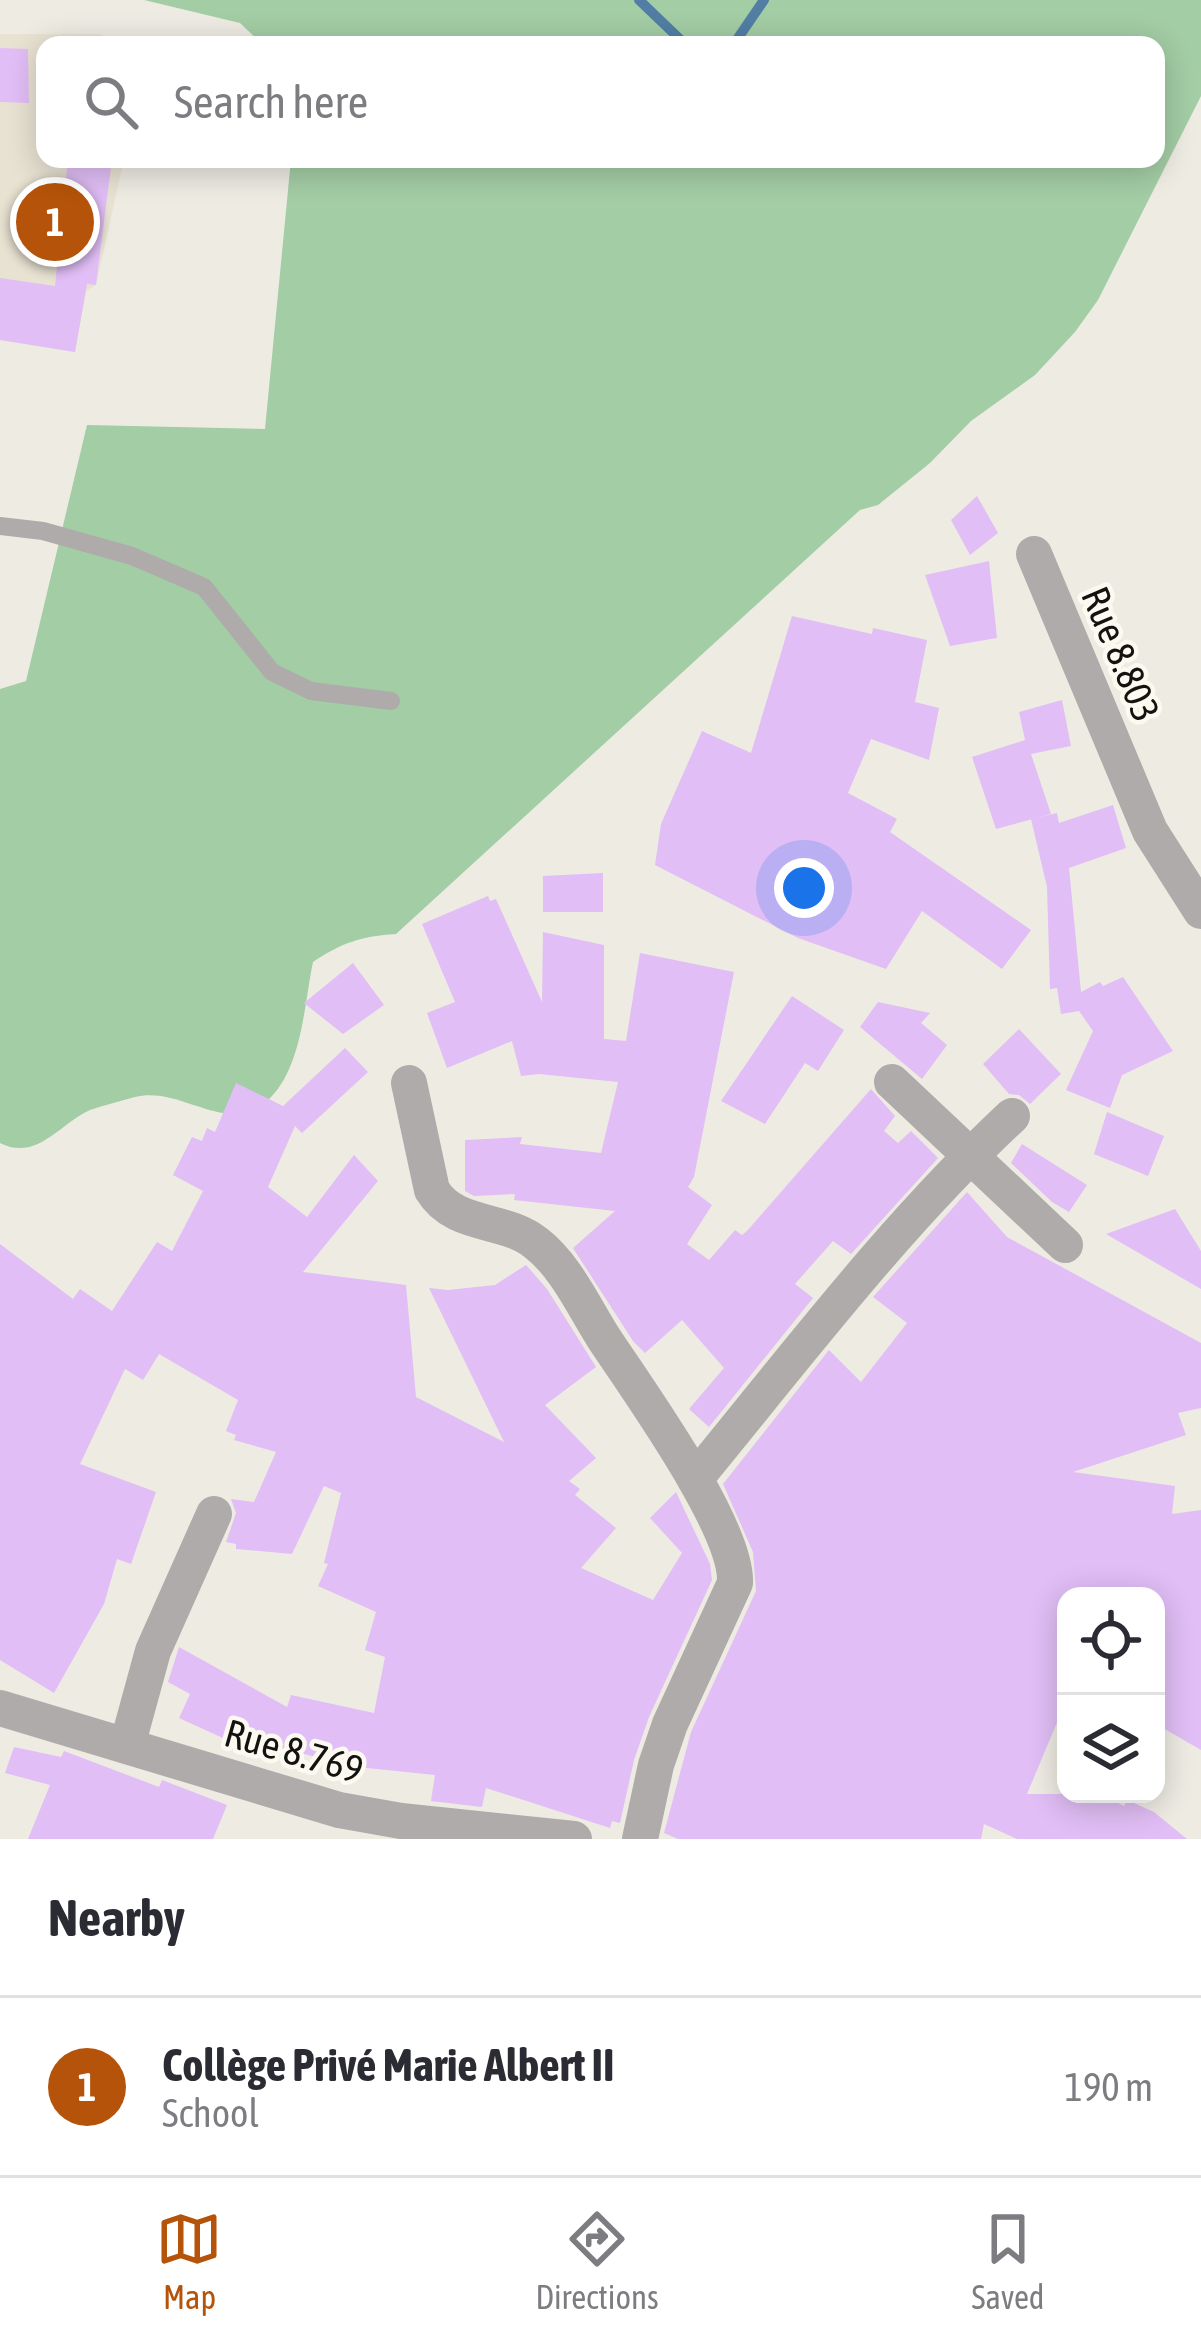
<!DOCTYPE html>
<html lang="en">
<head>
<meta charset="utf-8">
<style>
	:root { --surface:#fff; --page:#f2f2f3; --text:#2b2b33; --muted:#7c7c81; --line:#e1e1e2; --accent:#b45309 }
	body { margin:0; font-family:"Asap Condensed",sans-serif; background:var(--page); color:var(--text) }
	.controls { position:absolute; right:36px; bottom:36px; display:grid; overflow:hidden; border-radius:24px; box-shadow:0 6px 30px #0003 }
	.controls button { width:108px; height:108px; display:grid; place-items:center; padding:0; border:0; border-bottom:3px solid var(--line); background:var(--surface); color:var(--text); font:60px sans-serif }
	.you { position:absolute; left:804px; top:888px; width:42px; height:42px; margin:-30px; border:9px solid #fff; border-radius:50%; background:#1a73e8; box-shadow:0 0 0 18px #1a73e833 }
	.badge { display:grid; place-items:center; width:78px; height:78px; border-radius:50%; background:var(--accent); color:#fff; font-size:39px; font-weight:700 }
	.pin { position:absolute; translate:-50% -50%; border:6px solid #fff; box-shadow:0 3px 12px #0006 }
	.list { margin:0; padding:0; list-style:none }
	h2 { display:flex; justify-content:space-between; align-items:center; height:156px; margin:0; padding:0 48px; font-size:51px }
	h2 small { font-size:39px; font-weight:400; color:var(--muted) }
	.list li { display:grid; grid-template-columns:78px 1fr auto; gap:36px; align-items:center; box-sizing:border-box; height:180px; padding:0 48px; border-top:3px solid var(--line) }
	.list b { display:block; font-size:45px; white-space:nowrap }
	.list p { margin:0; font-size:39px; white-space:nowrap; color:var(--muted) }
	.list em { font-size:39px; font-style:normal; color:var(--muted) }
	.icon { flex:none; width:66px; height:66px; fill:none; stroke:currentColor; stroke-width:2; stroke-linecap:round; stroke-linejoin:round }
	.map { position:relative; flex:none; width:1201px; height:1839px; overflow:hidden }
	.search { position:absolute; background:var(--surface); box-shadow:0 6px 30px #0003; left:36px; right:36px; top:36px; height:132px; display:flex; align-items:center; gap:30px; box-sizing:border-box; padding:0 42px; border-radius:24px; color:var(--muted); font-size:45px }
	.sheet { height:336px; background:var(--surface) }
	nav { display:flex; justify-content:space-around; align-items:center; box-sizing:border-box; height:168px; border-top:3px solid var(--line); background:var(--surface); font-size:33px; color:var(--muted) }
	nav a { display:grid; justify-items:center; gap:6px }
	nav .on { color:var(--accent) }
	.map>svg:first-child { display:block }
	.built { fill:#e8e2d2 }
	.green { fill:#a3cda5 }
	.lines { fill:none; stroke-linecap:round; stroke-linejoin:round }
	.stream { stroke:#527ea5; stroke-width:10 }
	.building { fill:#e1bef6 }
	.service { stroke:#afabaa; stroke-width:18 }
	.minor { stroke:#afabaa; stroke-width:36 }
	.labels { text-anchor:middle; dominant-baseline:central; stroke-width:9; stroke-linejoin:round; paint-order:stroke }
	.street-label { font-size:39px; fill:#13120f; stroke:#fcf9f0 }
</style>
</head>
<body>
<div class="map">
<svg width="1201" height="1839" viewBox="0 0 1201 1839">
	<rect width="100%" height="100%" fill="#eeebe3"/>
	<path class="built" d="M0 34H100L129 45H45V159H124L96 285 86 291 75 352 0 340Z"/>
	<path class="green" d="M144 0H1201V96L1098 300 1075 332 1035 375 971 421 930 463 878 505 860 510 396 934C362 936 341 943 313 962 304 1005 302 1070 267 1101 227 1137 181 1085 135 1097 121 1101 104 1105 90 1110 60 1123 37 1162 0 1143V689L26 681 87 425 265 429 291 159H1156V45H263L240 23Z"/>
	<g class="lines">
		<g class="stream">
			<path d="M639 0 686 45"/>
			<path d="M725 45 736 41 764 0"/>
		</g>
	</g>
	<g class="building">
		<path d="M0 48 28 49 29 103 0 102Z"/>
		<path d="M68 159H112L96 285 87 284 75 352 0 340V278L55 286Z"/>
		<path d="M977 496 998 533 970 555 951 520Z"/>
		<path d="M989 561 997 638 950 646 925 575Z"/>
		<path d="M792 616 872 634 873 628 927 640 915 702 939 708 929 760 871 739 848 793 897 819 890 832 1031 930 1002 969 922 911 886 969 798 938 655 865 661 824 702 731 751 753Z"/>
		<path d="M1062 700 1071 746 1031 754 1051 814 996 829 972 757 1025 740 1019 712Z"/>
		<path d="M1113 805 1126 848 1069 868 1081 992 1100 982 1103 986 1123 977 1173 1051 1122 1075 1110 1108 1066 1090 1093 1031 1079 1011 1061 1014 1057 988 1050 989 1047 887 1031 819 1057 813 1059 823Z"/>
		<path d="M603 873V912H543V876Z"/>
		<path d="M488 896 490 901 496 899 542 1002 543 932 604 945V1039L626 1041 640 953 734 972 694 1177 688 1187 712 1205 687 1244 709 1260 735 1230 742 1235 747 1231 871 1089 895 1116 884 1131 898 1143 911 1131 938 1158 851 1254 833 1241 795 1284 813 1298 709 1427 689 1409 724 1368 682 1320 645 1353 633 1341 573 1248 615 1211 514 1200 515 1194 474 1196 465 1191V1140L522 1137 520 1144 601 1153 618 1082 539 1074 521 1076 512 1041 447 1068 427 1013 455 1002 422 924Z"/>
		<path d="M353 963 384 1005 343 1034 304 1003Z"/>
		<path d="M792 996 844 1030 818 1071 805 1063 765 1124 721 1101Z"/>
		<path d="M878 1002 930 1013 921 1023 947 1045 922 1079 860 1027Z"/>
		<path d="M1019 1029 1061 1074 1030 1104 1019 1095 1009 1094 983 1064Z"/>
		<path d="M345 1048 368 1072 302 1133 295 1126 268 1187 307 1217 354 1155 378 1181 303 1272 406 1285 416 1397 504 1442 429 1288 448 1290 495 1285 526 1265 547 1289 596 1367 545 1405 596 1458 569 1481 580 1489 575 1495 616 1528 581 1568 653 1600 682 1553 650 1518 676 1492 710 1564 712 1580 649 1717 634 1760 620 1823 612 1821 610 1828 486 1788 482 1807 431 1801 435 1775 357 1767 239 1738 236 1744 179 1718 190 1694 168 1682 179 1647 287 1707 291 1695 374 1713 385 1657 365 1650 376 1612 318 1586 328 1564 324 1563 341 1493 324 1486 292 1554 236 1549V1544L226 1542 236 1513 231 1499 254 1502 276 1452 234 1440 236 1435 226 1431 238 1400 159 1354 143 1380 125 1369 80 1464 156 1492 131 1564 117 1559 104 1604 54 1693 0 1660V1244L73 1299 80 1289 112 1311 157 1242 172 1251 203 1191 173 1175 192 1137 202 1141 207 1128 215 1132 236 1083 283 1106Z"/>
		<path d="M1107 1112 1164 1136 1148 1176 1094 1154Z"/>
		<path d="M1022 1144 1087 1185 1069 1212 1052 1202 1011 1163Z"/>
		<path d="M967 1192 1007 1237 1201 1343V1408L1178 1413 1186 1435 1073 1472 1175 1486 1172 1514 1201 1510V1750L1156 1724V1596H1066V1701L1027 1794H1100L1124 1806 1127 1800 1154 1812 1187 1839H1017L984 1824 981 1839H678L664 1833 691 1732 756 1591 753 1552 723 1484 829 1350 861 1382 907 1323 873 1297Z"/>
		<path d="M1175 1209 1201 1251V1289L1106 1234Z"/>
		<path d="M14 1747 61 1757 64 1751 159 1787 162 1780 227 1805 213 1839H28L50 1785 5 1773Z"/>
	</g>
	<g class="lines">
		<path class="service" d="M0 526 43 531 132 556 204 587 272 672 311 691 391 701"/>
		<g class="minor">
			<path d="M1034 554 1150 831 1201 911"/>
			<path d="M892 1082 1065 1245"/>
			<path d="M409 1083 432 1190C455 1228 503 1217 536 1243 566 1266 585 1309 605 1340 638 1390 738 1528 735 1583L670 1724 656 1765 640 1839"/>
			<path d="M695 1479C797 1355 895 1225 1012 1116"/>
			<path d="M0 1708 339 1810 401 1821 574 1839"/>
			<path d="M127 1746 153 1651 214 1514"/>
		</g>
	</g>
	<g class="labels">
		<g class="street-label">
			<text transform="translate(1121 654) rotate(67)">Rue 8.803</text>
			<text transform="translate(294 1751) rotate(16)">Rue 8.769</text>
		</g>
	</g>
</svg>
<div class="controls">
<button><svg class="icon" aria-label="locate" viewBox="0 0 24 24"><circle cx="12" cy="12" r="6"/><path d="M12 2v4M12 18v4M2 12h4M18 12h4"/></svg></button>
<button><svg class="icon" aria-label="layers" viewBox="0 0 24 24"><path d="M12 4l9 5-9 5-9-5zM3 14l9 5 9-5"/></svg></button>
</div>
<div class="you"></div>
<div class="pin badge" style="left:55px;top:222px">1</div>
<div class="search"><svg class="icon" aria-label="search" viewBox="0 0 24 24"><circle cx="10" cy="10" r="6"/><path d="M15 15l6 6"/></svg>Search here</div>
</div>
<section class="sheet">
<h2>Nearby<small></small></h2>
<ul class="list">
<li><span class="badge">1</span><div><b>Collège Privé Marie Albert II</b><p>School</p></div><em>190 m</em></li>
</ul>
</section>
<nav>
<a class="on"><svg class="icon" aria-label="map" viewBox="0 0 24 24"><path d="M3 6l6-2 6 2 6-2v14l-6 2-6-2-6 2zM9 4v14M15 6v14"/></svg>Map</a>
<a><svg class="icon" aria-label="directions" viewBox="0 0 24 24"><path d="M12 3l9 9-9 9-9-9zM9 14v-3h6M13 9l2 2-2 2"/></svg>Directions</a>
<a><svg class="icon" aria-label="saved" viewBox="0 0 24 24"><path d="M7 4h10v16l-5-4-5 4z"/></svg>Saved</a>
</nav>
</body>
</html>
